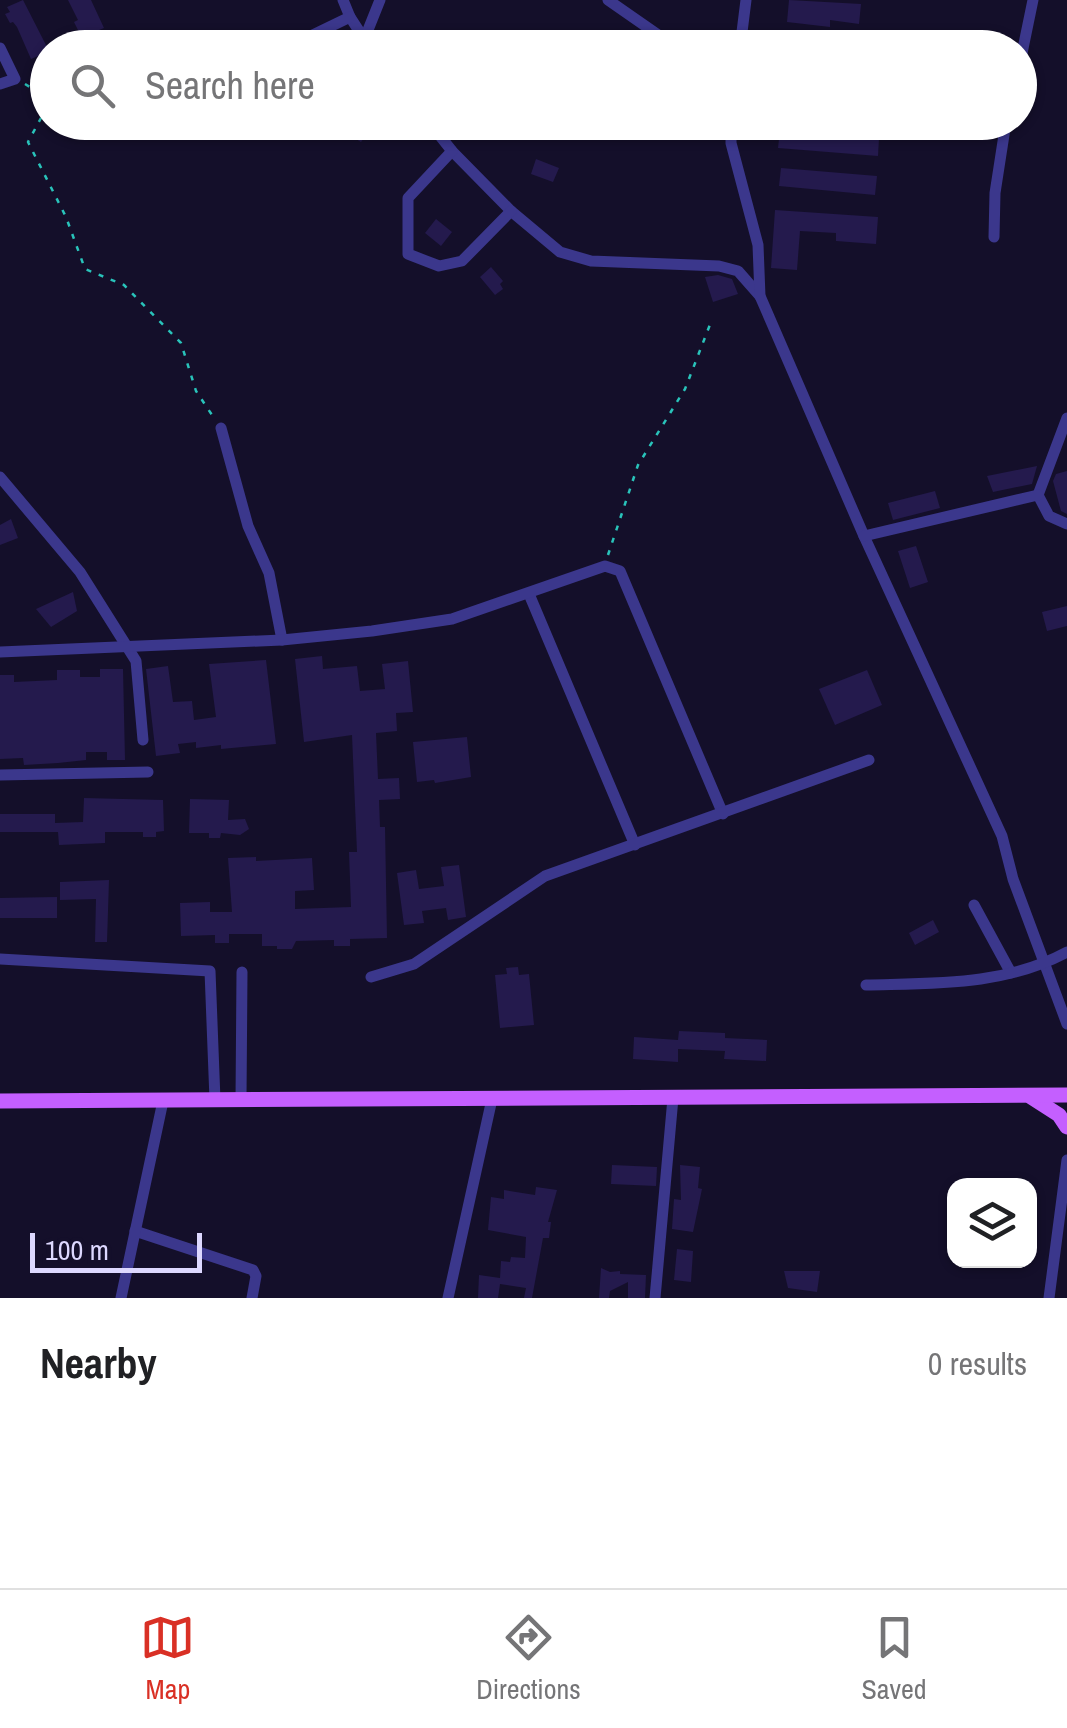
<!DOCTYPE html>
<html lang="en">
<head>
<meta charset="utf-8">
<style>
	:root { --surface:#fff; --page:#f6f6f6; --text:#202124; --muted:#757577; --line:#e0e0e0; --accent:#d93025 }
	body { margin:0; font-family:"Archivo Narrow",sans-serif; background:var(--page); color:var(--text) }
	.controls { position:absolute; right:30px; bottom:30px; display:grid; overflow:hidden; border-radius:20px; box-shadow:0 2px 8px #0004 }
	.controls button { width:90px; height:90px; display:grid; place-items:center; padding:0; border:0; border-bottom:2px solid var(--line); background:var(--surface); color:var(--text); font:50px sans-serif }
	.scale { position:absolute; left:30px; bottom:25px; width:172px; box-sizing:border-box; padding-left:10px; border:5px solid #ddd8ff; border-top:0; font-size:28px; line-height:35px; white-space:nowrap; color:#ddd8ff; -webkit-text-stroke:8px #140f2a; paint-order:stroke }
	.list { margin:0; padding:0; list-style:none }
	h2 { display:flex; justify-content:space-between; align-items:center; height:130px; margin:0; padding:0 40px; font-size:42px }
	h2 small { font-size:32px; font-weight:400; color:var(--muted) }
	.icon { flex:none; width:55px; height:55px; fill:none; stroke:currentColor; stroke-width:2; stroke-linecap:round; stroke-linejoin:round }
	.map { position:relative; flex:none; width:1067px; height:1298px; overflow:hidden }
	.search { position:absolute; background:var(--surface); box-shadow:0 2px 8px #0004; left:30px; right:30px; top:30px; height:110px; display:flex; align-items:center; gap:25px; box-sizing:border-box; padding:0 35px; border-radius:55px; color:var(--muted); font-size:38px }
	.sheet { height:290px; background:var(--surface) }
	nav { display:flex; justify-content:space-around; align-items:center; box-sizing:border-box; height:140px; border-top:2px solid var(--line); background:var(--surface); font-size:28px; color:var(--muted) }
	nav a { display:grid; justify-items:center; gap:5px }
	nav .on { color:var(--accent) }
	.map>svg:first-child { display:block }
	.building { fill:#241a4d }
	.lines { fill:none; stroke-linecap:round; stroke-linejoin:round }
	.path { stroke:#29c3ba; stroke-width:2.5; stroke-dasharray:5 8; stroke-linecap:butt }
	.minor { stroke:#3b378c; stroke-width:11 }
	.major { stroke:#c45fff; stroke-width:15 }
</style>
</head>
<body>
<div class="map">
<svg width="1067" height="1298" viewBox="0 0 1067 1298">
	<rect width="100%" height="100%" fill="#140f2a"/>
	<g class="building">
		<path d="M23 0 48 49V52L31 59 17 27 13 22 10 23 5 14 10 12 7 7Z"/>
		<path d="M68 0H91L104 28 85 36 82 30 79 32 74 22 78 20Z"/>
		<path d="M789 0 861 4 859 24 830 20V27L787 22Z"/>
		<path d="M345 122H356L369 131 361 142 341 130Z"/>
		<path d="M780 130 879 138 878 156 778 148Z"/>
		<path d="M536 159 559 168 553 182 531 174Z"/>
		<path d="M781 168 877 176 875 195 779 186Z"/>
		<path d="M775 210 878 217 876 244 836 241V233L800 231 797 270 771 268Z"/>
		<path d="M436 219 452 232 441 246 425 233Z"/>
		<path d="M491 267 503 281 500 284 503 289 495 295 480 277Z"/>
		<path d="M718 275 732 279 738 294 713 302 705 277Z"/>
		<path d="M1037 466 1032 484 993 492 987 476Z"/>
		<path d="M1067 471V514L1061 511 1053 481 1056 474Z"/>
		<path d="M935 491 940 508 893 520 888 503Z"/>
		<path d="M11 519 18 538 0 545V525Z"/>
		<path d="M916 546 928 582 910 588 898 551Z"/>
		<path d="M73 592 77 611 51 627 36 609Z"/>
		<path d="M1067 606V626L1047 631 1042 612Z"/>
		<path d="M322 656 323 669 357 666 360 691 385 689 382 664 408 661 413 712 396 713 397 731 376 733 378 779 399 778 400 799 379 800 380 827H385L387 938 350 939V946H334V940L296 941 292 949H277V946H262V934H229V943H215V935L181 936 180 903 210 902V912H232L228 858 256 857V861L312 858 314 890 295 891V909L351 907 349 852H357L352 735 304 742 295 659Z"/>
		<path d="M266 660 276 744 221 749V745L196 748V742L178 744 180 753 156 756 146 669 168 666 173 702 192 701 194 720 216 717 209 664Z"/>
		<path d="M100 669H123L125 760H107V752H86V760L58 763 24 765 23 758 0 759V675H14V682L57 680V670H80V677H100Z"/>
		<path d="M867 670 882 705 835 725 819 689Z"/>
		<path d="M467 737 471 777 435 783 434 780 417 782 413 742Z"/>
		<path d="M84 798 163 800 164 831 156 832V837H143V832H105V843L59 845 58 832H0V814H55V823L83 822Z"/>
		<path d="M190 799 229 800 228 820 245 819 249 829 240 835 221 833 220 838H209V833H189Z"/>
		<path d="M459 865 466 917 448 920 446 908 422 911 424 923 404 925 397 873 416 870 419 889 444 886 441 867Z"/>
		<path d="M109 880 107 942H95L96 899 60 900V882Z"/>
		<path d="M57 897V918H0V898Z"/>
		<path d="M933 920 939 932 915 945 909 933Z"/>
		<path d="M518 967 519 975 529 974 534 1025 500 1028 495 975 507 974 506 968Z"/>
		<path d="M679 1031 725 1033V1038L767 1040 766 1061 724 1059 725 1051 678 1049V1062L633 1059 634 1037 678 1040Z"/>
		<path d="M612 1165 657 1167 656 1186 611 1184Z"/>
		<path d="M680 1165 700 1167 698 1188 702 1189 693 1232 672 1229 674 1199 681 1200Z"/>
		<path d="M536 1187 557 1190 548 1222H551L549 1238H543L532 1298H524L526 1288 500 1284 498 1298H478L479 1275 500 1278 501 1261 510 1262 511 1257 525 1258 526 1237 488 1230 491 1197 504 1199V1190L535 1195Z"/>
		<path d="M677 1249 693 1251 691 1282 674 1280Z"/>
		<path d="M601 1268 610 1272 620 1271V1274L646 1275 645 1298H628V1282L610 1291 609 1298H599Z"/>
		<path d="M784 1271H820L817 1292 788 1288Z"/>
	</g>
	<g class="lines">
		<g class="path">
			<path d="M25 84 33 89 41 118 28 142 66 217 85 269 124 285 181 343 196 391 214 418"/>
			<path d="M608 555 638 465 685 389 711 322"/>
		</g>
		<g class="minor">
			<path d="M343 0 350 17 370 48"/>
			<path d="M608 0 677 48"/>
			<path d="M742 39 868 46"/>
			<path d="M364 40 380 0"/>
			<path d="M0 48 15 79 0 84"/>
			<path d="M286 48 350 17"/>
			<path d="M740 48 746 0"/>
			<path d="M1020 63 1033 0"/>
			<path d="M429 122 452 151 511 211 560 252 591 261 719 266 738 271 760 296"/>
			<path d="M731 122V143L758 245 760 296 864 536 1002 836 1013 879 1067 1024"/>
			<path d="M528 127 533 122"/>
			<path d="M452 151 408 198V254L439 266 462 261 511 211"/>
			<path d="M994 237 995 193 1006 122"/>
			<path d="M1067 418 1038 495 1049 516 1067 524"/>
			<path d="M221 428 248 526 269 573 282 640"/>
			<path d="M0 477 80 572 136 661 143 740"/>
			<path d="M864 536 1038 495"/>
			<path d="M529 594 635 845"/>
			<path d="M0 652 282 640 372 631 452 619 605 566 620 571 723 814"/>
			<path d="M0 775 148 772"/>
			<path d="M974 905 1011 973"/>
			<path d="M0 959 210 971 215 1100"/>
			<path d="M371 977 414 964 545 876 869 760"/>
			<path d="M866 985C935 983 1004 986 1067 952"/>
			<path d="M241 1100 242 972"/>
			<path d="M135 1231 253 1270 256 1276 252 1298"/>
			<path d="M121 1298 163 1101"/>
			<path d="M448 1298 492 1099"/>
			<path d="M655 1298 673 1098"/>
			<path d="M1049 1298 1067 1160"/>
		</g>
		<g class="major">
			<path d="M1031 1097 1059 1115 1067 1127"/>
			<path d="M0 1101 1067 1095"/>
		</g>
	</g>
</svg>
<div class="controls">
<button><svg class="icon" aria-label="layers" viewBox="0 0 24 24"><path d="M12 4l9 5-9 5-9-5zM3 14l9 5 9-5"/></svg></button>
</div>
<div class="scale">100 m</div>
<div class="search"><svg class="icon" aria-label="search" viewBox="0 0 24 24"><circle cx="10" cy="10" r="6"/><path d="M15 15l6 6"/></svg>Search here</div>
</div>
<section class="sheet">
<h2>Nearby<small>0 results</small></h2>
<ul class="list">
</ul>
</section>
<nav>
<a class="on"><svg class="icon" aria-label="map" viewBox="0 0 24 24"><path d="M3 6l6-2 6 2 6-2v14l-6 2-6-2-6 2zM9 4v14M15 6v14"/></svg>Map</a>
<a><svg class="icon" aria-label="directions" viewBox="0 0 24 24"><path d="M12 3l9 9-9 9-9-9zM9 14v-3h6M13 9l2 2-2 2"/></svg>Directions</a>
<a><svg class="icon" aria-label="saved" viewBox="0 0 24 24"><path d="M7 4h10v16l-5-4-5 4z"/></svg>Saved</a>
</nav>
</body>
</html>
